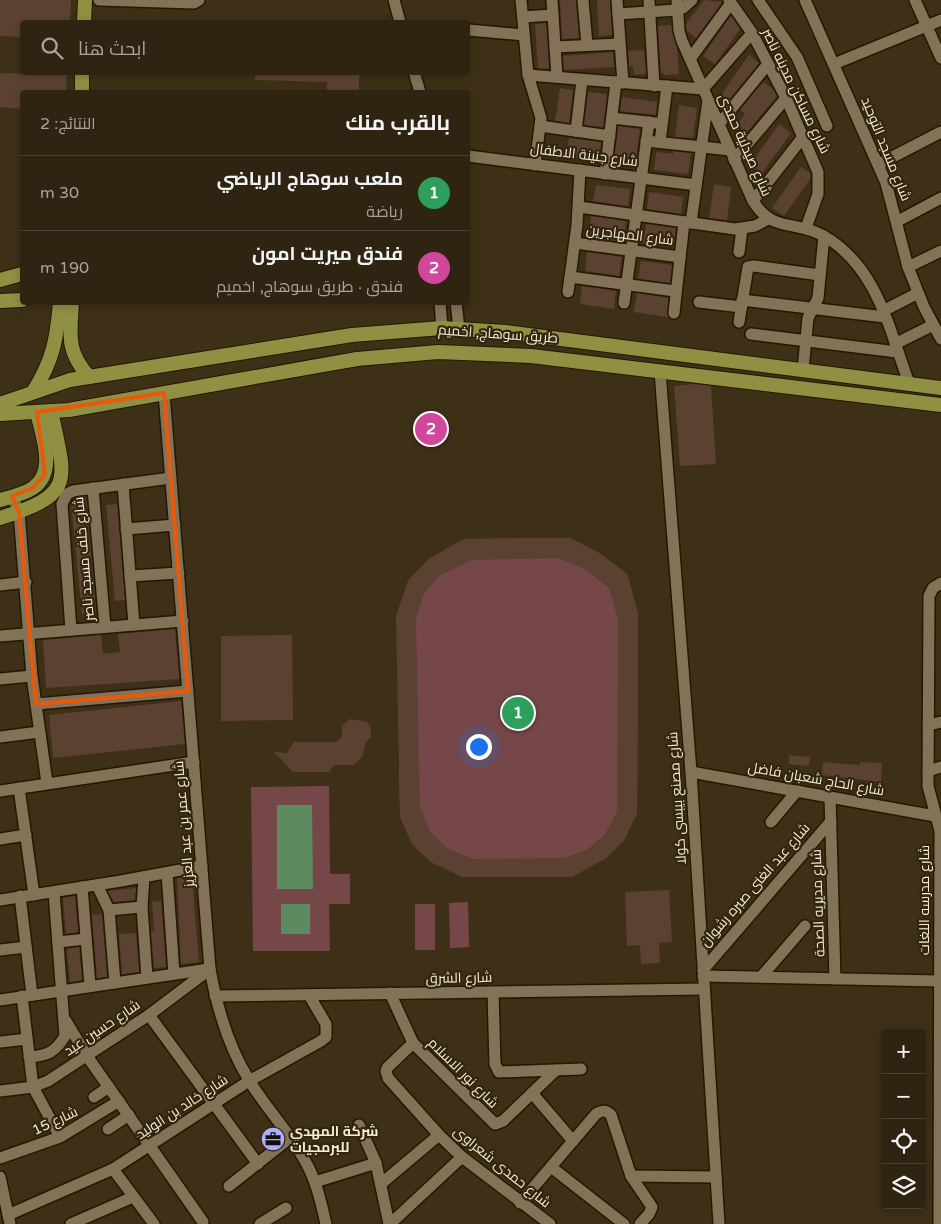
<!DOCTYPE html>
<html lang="ar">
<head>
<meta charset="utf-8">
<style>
	:root { --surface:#2e2411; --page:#362c1a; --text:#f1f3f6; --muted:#a7a49f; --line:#494131; --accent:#aeaefb }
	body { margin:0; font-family:"Varela Round",Cairo,sans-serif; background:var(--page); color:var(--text); direction:rtl }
	.controls { position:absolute; right:15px; bottom:15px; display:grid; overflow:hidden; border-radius:5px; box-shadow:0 2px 8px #0003 }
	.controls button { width:45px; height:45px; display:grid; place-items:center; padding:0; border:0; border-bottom:1px solid var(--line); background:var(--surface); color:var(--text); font:25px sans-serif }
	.you { position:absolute; left:478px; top:746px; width:18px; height:18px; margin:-12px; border:4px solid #fff; border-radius:50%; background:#1a73e8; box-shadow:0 0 0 8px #1a73e833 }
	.badge { display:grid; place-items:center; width:32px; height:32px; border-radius:50%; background:var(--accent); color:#fff; font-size:16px; font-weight:700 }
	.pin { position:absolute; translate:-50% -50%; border:2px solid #fff; box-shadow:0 1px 5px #0006 }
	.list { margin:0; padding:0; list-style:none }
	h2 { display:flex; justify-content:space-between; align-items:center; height:65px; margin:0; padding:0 20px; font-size:21px }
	h2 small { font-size:16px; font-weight:400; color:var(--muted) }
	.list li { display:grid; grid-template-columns:32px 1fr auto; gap:15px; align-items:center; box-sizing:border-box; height:75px; padding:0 20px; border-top:1px solid var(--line) }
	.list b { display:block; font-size:19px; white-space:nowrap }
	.list p { margin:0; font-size:16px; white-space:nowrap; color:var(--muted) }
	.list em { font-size:16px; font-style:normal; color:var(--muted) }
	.icon { flex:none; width:28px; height:28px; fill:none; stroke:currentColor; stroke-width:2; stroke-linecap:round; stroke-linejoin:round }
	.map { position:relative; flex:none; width:941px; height:1224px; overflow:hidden; direction:ltr }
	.search { position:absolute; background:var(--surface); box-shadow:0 2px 8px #0003; left:20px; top:20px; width:450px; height:55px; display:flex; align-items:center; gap:12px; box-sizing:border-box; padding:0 18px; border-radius:5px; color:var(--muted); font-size:19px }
	.panel { position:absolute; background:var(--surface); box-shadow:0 2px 8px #0003; left:20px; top:90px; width:450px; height:215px; border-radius:5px; direction:rtl }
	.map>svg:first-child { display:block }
	.green { fill:#764748 }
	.water { fill:#5b8b5e }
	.building { fill:#5b4132; fill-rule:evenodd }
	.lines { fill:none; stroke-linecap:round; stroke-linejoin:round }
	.minor-casing { stroke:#241801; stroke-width:14 }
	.major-casing { stroke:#241801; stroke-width:16 }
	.minor { stroke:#827358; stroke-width:11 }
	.major { stroke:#909043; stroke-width:14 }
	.marked { fill:none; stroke:#e8590c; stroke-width:4; stroke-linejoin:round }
	.labels { text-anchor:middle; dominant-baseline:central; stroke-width:4.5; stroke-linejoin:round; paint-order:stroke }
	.street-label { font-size:14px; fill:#f3ebdc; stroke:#33260d }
	.poi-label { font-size:14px; font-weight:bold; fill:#f3ebdc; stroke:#33260d; text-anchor:start }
</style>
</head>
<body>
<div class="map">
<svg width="941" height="1224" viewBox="0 0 941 1224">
	<rect width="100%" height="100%" fill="#3e3017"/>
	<g class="green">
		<path d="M570 538 599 553 627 574 638 614 637 813 624 840 605 859 463 877 431 862 412 844 400 816 398 666 408 581 429 559 464 539Z"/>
		<path d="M329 786 330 874H350V904H329L330 951H253L251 787Z"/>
		<path d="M468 902 469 947 450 948 449 903Z"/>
		<rect x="415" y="904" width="20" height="46"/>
	</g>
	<g class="water">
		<path d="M277 805H312L313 889H277Z"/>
		<rect x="281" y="904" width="29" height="30"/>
	</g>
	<g class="building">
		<path d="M0 0H71L70 22H22V37L0 36Z"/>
		<path d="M560 0H576L579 38 562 39Z"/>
		<path d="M597 0H610L612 35 599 36Z"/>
		<path d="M704 0 722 2 696 38 687 31 686 24Z"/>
		<path d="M731 16 740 29 715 64 703 56Z"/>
		<path d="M546 23 548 47 549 69 538 68 535 24Z"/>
		<path d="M671 25 677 49 679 74 664 75V73H661L658 26Z"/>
		<path d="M644 50 646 74 634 75 633 66H629L628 51Z"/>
		<path d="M613 52 614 67 564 70 563 56Z"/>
		<path d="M749 55 759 63 728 101 720 96Z"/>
		<path d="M32 72H67L66 92H22V109L0 107V73L32 74Z"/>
		<path d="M255 72H359V92H327V82L255 80Z"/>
		<path d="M763 82 773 89 777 96 747 132 737 125 745 114 740 110Z"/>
		<path d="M560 88 573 90 569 123 555 121Z"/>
		<path d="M588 92 607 94 603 127 584 125Z"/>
		<path d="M622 97 657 102 656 115 620 111Z"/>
		<path d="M679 105 697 108 693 138 675 137Z"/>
		<path d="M779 124 791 133 762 173 750 165Z"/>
		<path d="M618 126 640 129 635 168 614 163Z"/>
		<path d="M569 138 601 142 599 161 566 157Z"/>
		<path d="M673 151 691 153 688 174 654 170 656 152 673 154Z"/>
		<path d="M801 167 810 173V179L784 216 772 208Z"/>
		<path d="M714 184 731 187 727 220 709 218Z"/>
		<path d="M596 185 630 189 628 206 593 201Z"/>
		<path d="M649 192 683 197 681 214 647 209Z"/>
		<path d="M591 216 626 221 623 242 589 237Z"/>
		<path d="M646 224 676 228 674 247 643 243Z"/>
		<path d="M587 252 622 257 619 276 585 271Z"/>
		<path d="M641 261 672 265 670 283 638 279Z"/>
		<path d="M582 286 616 291 614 309 580 304Z"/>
		<path d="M637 293 668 298V317L634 312Z"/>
		<path d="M694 384 711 386 716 464 680 466 674 386Z"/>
		<path d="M86 497 96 612 82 614 71 503 75 498Z"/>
		<path d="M117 504 125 600 115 601 106 505Z"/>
		<path d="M570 538 599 553 627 574 638 614 637 813 624 840 605 859 572 877H463L431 862 412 844 400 816 396 616 408 581 429 559 464 539ZM557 558 585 569 609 588 618 620 617 812 605 834 587 850 564 858 473 859 447 848 430 831 420 806 416 620 423 595 439 576 472 560Z"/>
		<path d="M175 629 179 679 46 688 43 640 101 635 103 654 120 652 118 634Z"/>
		<path d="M292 635 293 720 221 721V636Z"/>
		<path d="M181 701 185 744 53 758 49 715Z"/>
		<path d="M350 719 367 722 371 729V737L366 742 362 757 353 765H334L329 772H293L274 752 287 753 294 742H336L342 737V726Z"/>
		<path d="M789 755 810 757 809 766 789 764Z"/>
		<path d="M823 762 860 765V762L882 763 881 782 822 775Z"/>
		<path d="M192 876 199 962 181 964 177 878Z"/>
		<path d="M136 888 135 900 114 902 108 891Z"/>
		<path d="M669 890 672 942 659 943 660 963 641 964 640 945 627 946 625 892Z"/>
		<path d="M75 896 78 932 66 934 63 898Z"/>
		<path d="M161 901 166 967 154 968 151 931H154L152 902Z"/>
		<path d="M102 914 107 977 97 978 92 915Z"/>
		<path d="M136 933 139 972 122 974 119 934Z"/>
		<path d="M79 947 82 980 70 982 67 949Z"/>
	</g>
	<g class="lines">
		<g class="minor-casing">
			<g id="minor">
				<path d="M99 0 194 3 199 0"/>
				<path d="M394 0 400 22"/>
				<path d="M521 0 528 75 541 118 535 165"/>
				<path d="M552 0 557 77"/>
				<path d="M583 0 587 45"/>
				<path d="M617 0 623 83"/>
				<path d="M649 0 654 86"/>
				<path d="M677 0 679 31 682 41 753 201C773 233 794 220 822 235 877 265 889 329 909 383"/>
				<path d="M729 0 752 33 786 98 818 172V194L806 228"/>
				<path d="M758 0 797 57 827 126"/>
				<path d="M805 0 886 183 908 267 924 307 941 339"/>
				<path d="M915 0 941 58"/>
				<path d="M618 14 677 10 683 8 692 0"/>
				<path d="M523 17 553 15"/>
				<path d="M468 30 524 35"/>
				<path d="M555 47 620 44"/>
				<path d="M690 59 731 3"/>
				<path d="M834 64 941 20"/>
				<path d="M414 72 420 92"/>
				<path d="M528 75 703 89 752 33"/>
				<path d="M612 118 656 123"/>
				<path d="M719 124 768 64"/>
				<path d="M540 126 610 136"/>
				<path d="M576 131 582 80"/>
				<path d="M646 141 730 150"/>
				<path d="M660 142 667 86"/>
				<path d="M468 156 696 185"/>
				<path d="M734 160 786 98"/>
				<path d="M879 164 941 132"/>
				<path d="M605 174 616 82"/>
				<path d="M753 201 803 137"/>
				<path d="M579 207 735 229 755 226 768 219"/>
				<path d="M898 221 941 198"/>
				<path d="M691 223 708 100"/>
				<path d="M575 243 680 257"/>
				<path d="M739 252 742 229"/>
				<path d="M908 267 941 251"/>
				<path d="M570 277 675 291"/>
				<path d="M568 292 577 225 580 170"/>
				<path d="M742 300 885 317"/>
				<path d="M440 302 442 328"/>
				<path d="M456 302 459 329"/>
				<path d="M699 302 741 307"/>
				<path d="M624 303 649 122"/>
				<path d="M883 311 918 293"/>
				<path d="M674 313 684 222"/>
				<path d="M739 322 748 267 754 266 820 275"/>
				<path d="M751 334 897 352"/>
				<path d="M895 344 933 325"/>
				<path d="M803 370 808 318 818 298 824 236"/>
				<path d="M660 371 691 772 719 1224"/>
				<path d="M164 393 210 969C217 1008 228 1046 249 1080 266 1108 288 1131 304 1159 316 1179 321 1202 326 1224"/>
				<path d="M123 484 134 625"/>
				<path d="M93 488 105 627"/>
				<path d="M12 496 19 512 32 676 47 783"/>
				<path d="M126 529 175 525"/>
				<path d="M130 576 179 573"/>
				<path d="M0 585 26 582"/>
				<path d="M71 630 62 504 67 494 73 491 171 478"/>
				<path d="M0 636 183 621"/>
				<path d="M0 679 32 676"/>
				<path d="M36 704 188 691"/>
				<path d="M928 725 941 722"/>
				<path d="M0 737 39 732"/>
				<path d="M928 771 941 767"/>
				<path d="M691 772 935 816"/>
				<path d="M19 788 34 895"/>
				<path d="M0 791 194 762"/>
				<path d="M830 797 835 979"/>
				<path d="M771 822 797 791"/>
				<path d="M0 839 26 835"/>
				<path d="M167 873 174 974"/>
				<path d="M144 877 142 907 147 978"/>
				<path d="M97 885 109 910 115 983"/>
				<path d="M82 887 90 986"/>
				<path d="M20 896 32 995"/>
				<path d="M0 900 121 881 202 866"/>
				<path d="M109 910 142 907"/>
				<path d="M58 942 86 939"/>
				<path d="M0 950 26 947"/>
				<path d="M703 970 831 821"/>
				<path d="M703 976 939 981"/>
				<path d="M761 977 805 926"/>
				<path d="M493 992 495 1064 499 1072 581 1069"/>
				<path d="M390 993 413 1043 495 1124 503 1121 556 1070"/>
				<path d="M22 996 33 1087 60 1137"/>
				<path d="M215 996 704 989"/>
				<path d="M0 1000 209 969"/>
				<path d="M149 1015 258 1164"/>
				<path d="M66 1021 87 1056 203 1222"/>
				<path d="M0 1042 27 1039"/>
				<path d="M413 1043 387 1068 386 1071 388 1078 439 1135 462 1157 550 1224"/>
				<path d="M29 1057C48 1056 56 1051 65 1036L54 892"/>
				<path d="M0 1091 33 1087 48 1081 149 1015 210 969"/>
				<path d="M532 1093 573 1141"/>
				<path d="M94 1097 109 1087"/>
				<path d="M359 1125 376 1163 389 1224"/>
				<path d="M108 1129 129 1115"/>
				<path d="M0 1158 60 1137 119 1101"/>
				<path d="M551 1167 624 1224"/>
				<path d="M113 1169 154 1224"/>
				<path d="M631 1176 716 1177"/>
				<path d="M0 1177 10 1224"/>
				<path d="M315 1182 376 1163"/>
				<path d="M382 1183 439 1135"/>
				<path d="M229 1186 290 1138"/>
				<path d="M520 1203 596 1114C602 1110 606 1110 611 1115L631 1176 652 1207 649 1214 640 1224"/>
				<path d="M8 1215 113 1169 249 1081 321 1041 326 1037V1024L309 995"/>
				<path d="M71 1224 133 1197"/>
				<path d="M260 1224 286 1208"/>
				<path d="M390 1224 462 1157"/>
				<path d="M939 1224 940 831 928 786 929 596 933 588 941 583"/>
			</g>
		</g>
		<g class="major-casing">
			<g id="major">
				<path d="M84 22 85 0"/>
				<path d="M82 92V72"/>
				<path d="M0 280 22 274"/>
				<path d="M0 301 22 300"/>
				<path d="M72 302C70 335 66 351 89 377"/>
				<path d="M33 392C53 361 57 338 60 302"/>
				<path d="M0 404 70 380 352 335 442 328 506 332 941 388"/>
				<path d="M0 414 69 410 357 359 438 352 531 356 941 405"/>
				<path d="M0 500C11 497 24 494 33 488 57 472 42 435 37 412"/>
				<path d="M0 518C76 494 66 482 51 411"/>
			</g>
		</g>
		<use href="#minor" class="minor"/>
		<use href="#major" class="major"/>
	</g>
	<path class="marked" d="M164 393 188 691 36 704 19 512 12 496 33 488 45 474 37 412Z"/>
	<defs>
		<g id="office-disc" transform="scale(1.25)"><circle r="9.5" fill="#aeaefb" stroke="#33260d"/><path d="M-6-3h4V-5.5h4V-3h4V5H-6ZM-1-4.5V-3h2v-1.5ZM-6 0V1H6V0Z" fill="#111"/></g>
	</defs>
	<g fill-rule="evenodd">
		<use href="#office-disc" x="273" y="1139"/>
	</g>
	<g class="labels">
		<g class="street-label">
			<text transform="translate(796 91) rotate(64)">شارع مساكن مدينه ناصر</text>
			<text transform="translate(745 145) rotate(66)">شارع صيدلية حمدى</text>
			<text transform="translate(886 149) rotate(68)">شارع مسجد التوحيد</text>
			<text transform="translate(584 155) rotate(7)">شارع جنينة الاطفال</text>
			<text transform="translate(630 235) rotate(7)">شارع المهاجرين</text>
			<text transform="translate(498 334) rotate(4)">طريق سوهاج, اخميم</text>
			<text transform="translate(84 559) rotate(-95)">شارع خلف مسجد ناصر</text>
			<text transform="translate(816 779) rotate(10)">شارع الحاج شعبان فاضل</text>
			<text transform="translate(677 798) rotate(-94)">شارع مصنع بيبسى كولا</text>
			<text transform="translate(184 824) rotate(-95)">شارع عمر بن عبد العزيز</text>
			<text transform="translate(755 885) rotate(-49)">شارع عبد الغنى صبره رشوان</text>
			<text transform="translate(924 900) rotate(-90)">شارع مدرسه اللغات</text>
			<text transform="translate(818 903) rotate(-92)">شارع مديريه الصحة</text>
			<text transform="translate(459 978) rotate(-1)">شارع الشرق</text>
			<text transform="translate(102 1028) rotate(-34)">شارع حسين عيد</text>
			<text transform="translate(463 1073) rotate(45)">شارع نور الاسلام</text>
			<text transform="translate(182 1107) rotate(-33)">شارع خالد بن الوليد</text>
			<text transform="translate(55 1121) rotate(-25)">شارع 15</text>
			<text transform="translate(502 1167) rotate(39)">شارع حمدى شعراوى</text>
		</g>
		<g class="poi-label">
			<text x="290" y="1131">شركة المهدي<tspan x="290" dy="16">للبرمجيات</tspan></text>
		</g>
	</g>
</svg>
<div class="controls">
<button>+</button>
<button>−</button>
<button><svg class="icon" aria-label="locate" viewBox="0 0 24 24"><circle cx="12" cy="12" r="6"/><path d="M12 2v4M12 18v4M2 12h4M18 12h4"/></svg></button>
<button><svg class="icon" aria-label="layers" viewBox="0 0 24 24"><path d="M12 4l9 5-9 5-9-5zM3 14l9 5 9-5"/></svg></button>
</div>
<div class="you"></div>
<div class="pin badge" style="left:518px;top:713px;background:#2e9e5b">1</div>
<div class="pin badge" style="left:431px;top:429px;background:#d1479c">2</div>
<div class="search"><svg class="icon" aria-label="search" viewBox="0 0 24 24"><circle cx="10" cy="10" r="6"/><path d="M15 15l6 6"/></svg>ابحث هنا</div>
<section class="panel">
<h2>بالقرب منك<small>النتائج: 2</small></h2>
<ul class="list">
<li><span class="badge" style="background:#2e9e5b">1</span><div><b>ملعب سوهاج الرياضي</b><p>رياضة</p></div><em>30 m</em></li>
<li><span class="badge" style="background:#d1479c">2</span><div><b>فندق ميريت امون</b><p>فندق · طريق سوهاج, اخميم</p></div><em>190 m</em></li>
</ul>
</section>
</div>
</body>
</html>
